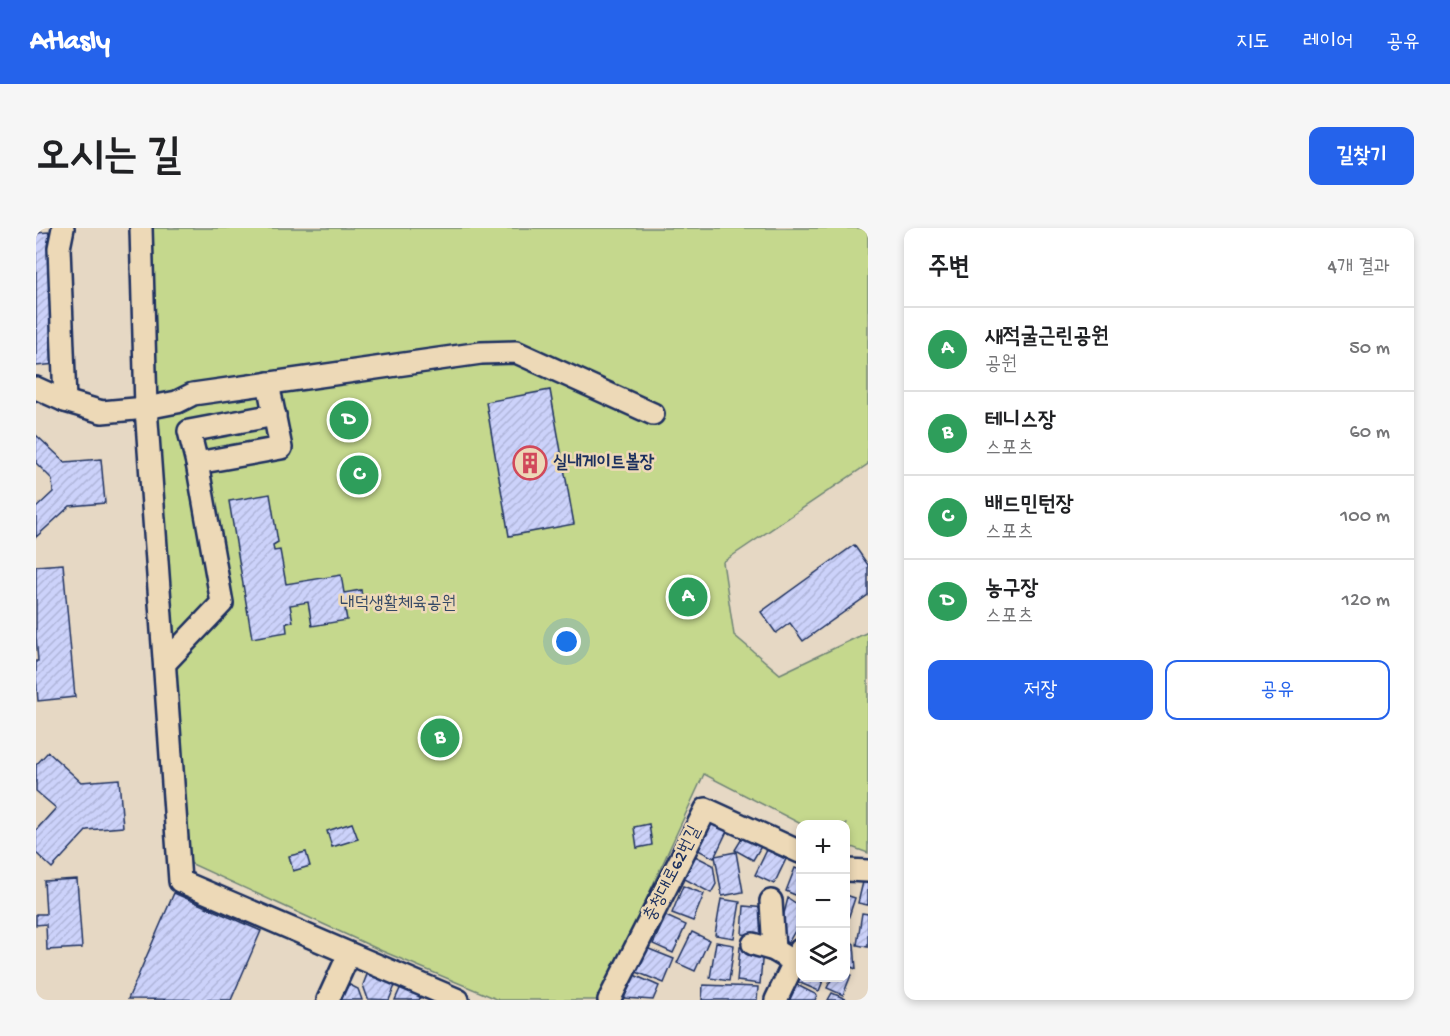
<!DOCTYPE html>
<html lang="ko">
<head>
<meta charset="utf-8">
<style>
	:root { --surface:#fff; --page:#f6f6f6; --text:#202124; --muted:#757577; --line:#e0e0e0; --accent:#2563eb }
	body { margin:0; font-family:"Gochi Hand","Poor Story",sans-serif; background:var(--page); color:var(--text) }
	.controls { position:absolute; right:18px; bottom:18px; display:grid; overflow:hidden; border-radius:12px; box-shadow:0 3px 9px #0003 }
	.controls button { width:54px; height:54px; display:grid; place-items:center; padding:0; border:0; border-bottom:2px solid var(--line); background:var(--surface); color:var(--text); font:30px sans-serif }
	.you { position:absolute; left:531px; top:414px; width:21px; height:21px; margin:-15px; border:4px solid #fff; border-radius:50%; background:#1a73e8; box-shadow:0 0 0 9px #1a73e833 }
	.badge { display:grid; place-items:center; width:39px; height:39px; border-radius:50%; background:var(--accent); color:#fff; font-size:20px; font-weight:700 }
	.pin { position:absolute; translate:-50% -50%; border:3px solid #fff; box-shadow:0 2px 6px #0006 }
	.list { margin:0; padding:0; list-style:none }
	h2 { display:flex; justify-content:space-between; align-items:center; height:78px; margin:0; padding:0 24px; font-size:26px }
	h2 small { font-size:20px; font-weight:400; color:var(--muted) }
	.list li { display:grid; grid-template-columns:39px 1fr auto; gap:18px; align-items:center; box-sizing:border-box; height:84px; padding:0 24px; border-top:2px solid var(--line) }
	.list b { display:block; font-size:22px; white-space:nowrap }
	.list p { margin:0; font-size:20px; white-space:nowrap; color:var(--muted) }
	.list em { font-size:20px; font-style:normal; color:var(--muted) }
	.actions { display:flex; gap:12px; padding:18px 24px }
	.actions a { flex:1; padding:14px 0; border:2px solid var(--accent); border-radius:12px; text-align:center; font-size:21px; color:var(--accent) }
	.actions .main { background:var(--accent); color:#fff }
	.icon { flex:none; width:33px; height:33px; fill:none; stroke:currentColor; stroke-width:2; stroke-linecap:round; stroke-linejoin:round }
	.map { position:relative; flex:none; width:832px; height:772px; overflow:hidden; border-radius:12px }
	header { display:flex; align-items:center; gap:36px; box-sizing:border-box; height:84px; padding:0 30px; background:var(--accent); color:#fff }
	header strong { font-size:28px }
	nav { display:flex; gap:33px; margin-inline-start:auto; font-size:21px }
	.intro { display:flex; align-items:center; justify-content:space-between; box-sizing:border-box; height:144px; padding:0 36px }
	h1 { margin:0; font-size:42px }
	.button { padding:15px 27px; border-radius:12px; background:var(--accent); color:#fff; font-size:21px; font-weight:700 }
	main { display:flex; gap:36px; padding:0 36px }
	aside { flex:1; background:var(--surface); border-radius:12px; box-shadow:0 3px 9px #0003 }
	.map>svg:first-child { display:block }
	.green { fill:#c5d88d; stroke:#708476; stroke-width:1.5 }
	.building { fill:url(#building-hatch); stroke:#1b2f5e; stroke-width:1.5 }
	.lines { fill:none; stroke-linecap:round; stroke-linejoin:round }
	.minor-casing { stroke:#1b2f5e; stroke-width:26 }
	.minor { stroke:#edd9b7; stroke-width:21 }
	.labels { text-anchor:middle; dominant-baseline:central; stroke-width:5; stroke-linejoin:round; paint-order:stroke }
	.poi-label { font-size:18px; font-weight:bold; fill:#1b2f5e; stroke:#edd9b7; text-anchor:start }
	.park-label { font-size:18px; fill:#344865; stroke:#edd9b7 }
	.street-label { font-size:18px; fill:#1b2f5e; stroke:#edd9b7 }
</style>
</head>
<body>
<header>
<strong>Atlasly</strong>
<nav><a>지도</a><a>레이어</a><a>공유</a></nav>
</header>
<div class="intro"><h1>오시는 길</h1><a class="button">길찾기</a></div>
<main>
<div class="map">
<svg width="832" height="772" viewBox="0 0 832 772">
	<defs>
		<pattern id="building-hatch" width="6" height="6" patternUnits="userSpaceOnUse" patternTransform="scale(1.5)"><rect width="6" height="6" fill="#ccd2fa"/><path d="M-1 1l2-2M0 6l6-6M5 7l2-2" fill="none" stroke="#afb5d9"/></pattern>
	</defs>
	<rect width="100%" height="100%" fill="#e6d8c4"/>
	<filter id="ink" filterUnits="userSpaceOnUse"><feTurbulence type="fractalNoise" baseFrequency=".0167" numOctaves="2"/><feDisplacementMap in="SourceGraphic" scale="12" xChannelSelector="R" yChannelSelector="G"/><feConvolveMatrix kernelMatrix="1 2 1 2 8 2 1 2 1" color-interpolation-filters="sRGB"/></filter>
	<g filter="url(#ink)">
		<path class="green" d="M117 0H832V236L687 334 698 407 744 446 832 404V625L810 617V596H765L668 546 564 772H463L346 723 154 635 121 199Z"/>
		<g class="building">
			<path d="M13 4 20 136 0 138V5Z"/>
			<path d="M514 162 538 296 473 308 450 174Z"/>
			<path d="M0 207 29 234 65 231 69 275 34 278 0 309V280L17 264 16 251 0 235Z"/>
			<path d="M234 266 242 314 237 317 238 323 244 322 250 356 305 347 308 365 325 362 327 378 309 381 311 392 276 398 272 374 254 377 257 394 250 395 251 404 216 410 193 273Z"/>
			<path d="M818 317 832 337V367L767 413 754 395 740 405 725 384Z"/>
			<path d="M27 336 39 469 2 473 0 449V433H2L0 408V338Z"/>
			<path d="M12 524 45 554 83 551 87 599 51 602 16 640 0 625V602L20 580 0 563V537Z"/>
			<path d="M673 591 692 601 678 630 658 620Z"/>
			<path d="M316 595 322 611 296 619 291 603Z"/>
			<path d="M613 596 616 617 601 620 598 599Z"/>
			<path d="M710 604 727 615 717 632 699 622Z"/>
			<path d="M731 622 750 631 738 656 719 647Z"/>
			<path d="M270 624 274 638 257 643 253 628Z"/>
			<path d="M700 624 707 664 686 668 679 628Z"/>
			<path d="M659 628 677 637 680 656 675 665 647 650Z"/>
			<path d="M759 640 764 642V669L750 663Z"/>
			<path d="M41 651 46 720 11 722 10 696 0 697V686H10L8 653Z"/>
			<path d="M827 654 832 655V677L822 675Z"/>
			<path d="M647 658 668 666 657 693 636 685Z"/>
			<path d="M138 665 225 703 195 772 92 771Z"/>
			<path d="M810 667 819 670 811 694 810 693Z"/>
			<path d="M752 670 764 678V694L752 715 742 709Z"/>
			<path d="M685 671 704 674 698 710 679 707Z"/>
			<path d="M708 678 729 680 727 709 706 706Z"/>
			<path d="M826 685 832 686V719L821 717Z"/>
			<path d="M630 688 650 697 637 725 617 716Z"/>
			<path d="M656 704 673 712 659 743 641 735Z"/>
			<path d="M814 713 818 716 820 741 810 737V726Z"/>
			<path d="M680 714 698 717 693 753 674 750Z"/>
			<path d="M608 719 638 731 628 755 598 743Z"/>
			<path d="M704 719 727 721 724 756 701 753Z"/>
			<path d="M333 741 361 753 353 772 332 771 327 757Z"/>
			<path d="M810 744 815 747 807 767 791 760 796 750H810Z"/>
			<path d="M598 747 623 758 617 772 588 770Z"/>
			<path d="M764 747V750H788L783 763 762 754Z"/>
			<path d="M306 753 322 761 326 772H297Z"/>
			<path d="M367 754 387 764 383 772H359Z"/>
			<path d="M759 756 781 767 779 772H751Z"/>
			<path d="M667 757 722 759 721 772H666Z"/>
			<path d="M796 765 812 772H792Z"/>
		</g>
		<g class="lines">
			<g class="minor-casing">
				<g id="minor">
					<path d="M27 0 23 20 29 173"/>
					<path d="M0 160 29 173 66 184 110 180 105 0"/>
					<path d="M161 235 153 203 239 187"/>
					<path d="M129 435 186 375 161 235 245 220 232 155"/>
					<path d="M810 642 832 643"/>
					<path d="M735 673 738 722"/>
					<path d="M717 716 738 722 748 728"/>
					<path d="M292 772 313 726"/>
					<path d="M422 772 144 653 110 180 141 174 157 166 445 125 480 124 617 186"/>
					<path d="M573 772 670 581 764 624"/>
					<path d="M740 772 764 722"/>
				</g>
			</g>
			<use href="#minor" class="minor"/>
		</g>
	</g>
	<defs>
		<g id="building-ring" transform="scale(1.725)"><circle r="9.5" fill="#edd9b7" stroke="#d1495b" stroke-width="1.5"/><path d="M-4-6H4V6H1V3H-1V6H-4ZM-2.5-4.3h1.7v1.8h-1.7ZM.8-4.3h1.7v1.8H.8ZM-2.5-1h1.7V.8h-1.7ZM.8-1h1.7V.8H.8Z" fill="#d1495b"/></g>
	</defs>
	<g fill-rule="evenodd">
		<use href="#building-ring" x="494" y="235"/>
	</g>
	<g class="labels">
		<g class="poi-label">
			<text x="517" y="235">실내게이트볼장</text>
		</g>
		<g class="park-label">
			<text x="362" y="376">내덕생활체육공원</text>
		</g>
		<g class="street-label">
			<text transform="translate(637 646) rotate(-63)">충청대로62번길</text>
		</g>
	</g>
</svg>
<div class="controls">
<button>+</button>
<button>−</button>
<button><svg class="icon" aria-label="layers" viewBox="0 0 24 24"><path d="M12 4l9 5-9 5-9-5zM3 14l9 5 9-5"/></svg></button>
</div>
<div class="you"></div>
<div class="pin badge" style="left:652px;top:369px;background:#2e9e5b">A</div>
<div class="pin badge" style="left:404px;top:510px;background:#2e9e5b">B</div>
<div class="pin badge" style="left:323px;top:247px;background:#2e9e5b">C</div>
<div class="pin badge" style="left:313px;top:192px;background:#2e9e5b">D</div>
</div>
<aside>
<h2>주변<small>4개 결과</small></h2>
<ul class="list">
<li><span class="badge" style="background:#2e9e5b">A</span><div><b>새적굴근린공원</b><p>공원</p></div><em>50 m</em></li>
<li><span class="badge" style="background:#2e9e5b">B</span><div><b>테니스장</b><p>스포츠</p></div><em>60 m</em></li>
<li><span class="badge" style="background:#2e9e5b">C</span><div><b>배드민턴장</b><p>스포츠</p></div><em>100 m</em></li>
<li><span class="badge" style="background:#2e9e5b">D</span><div><b>농구장</b><p>스포츠</p></div><em>120 m</em></li>
</ul>
<div class="actions"><a class="main">저장</a><a>공유</a></div>
</aside>
</main>
</body>
</html>
